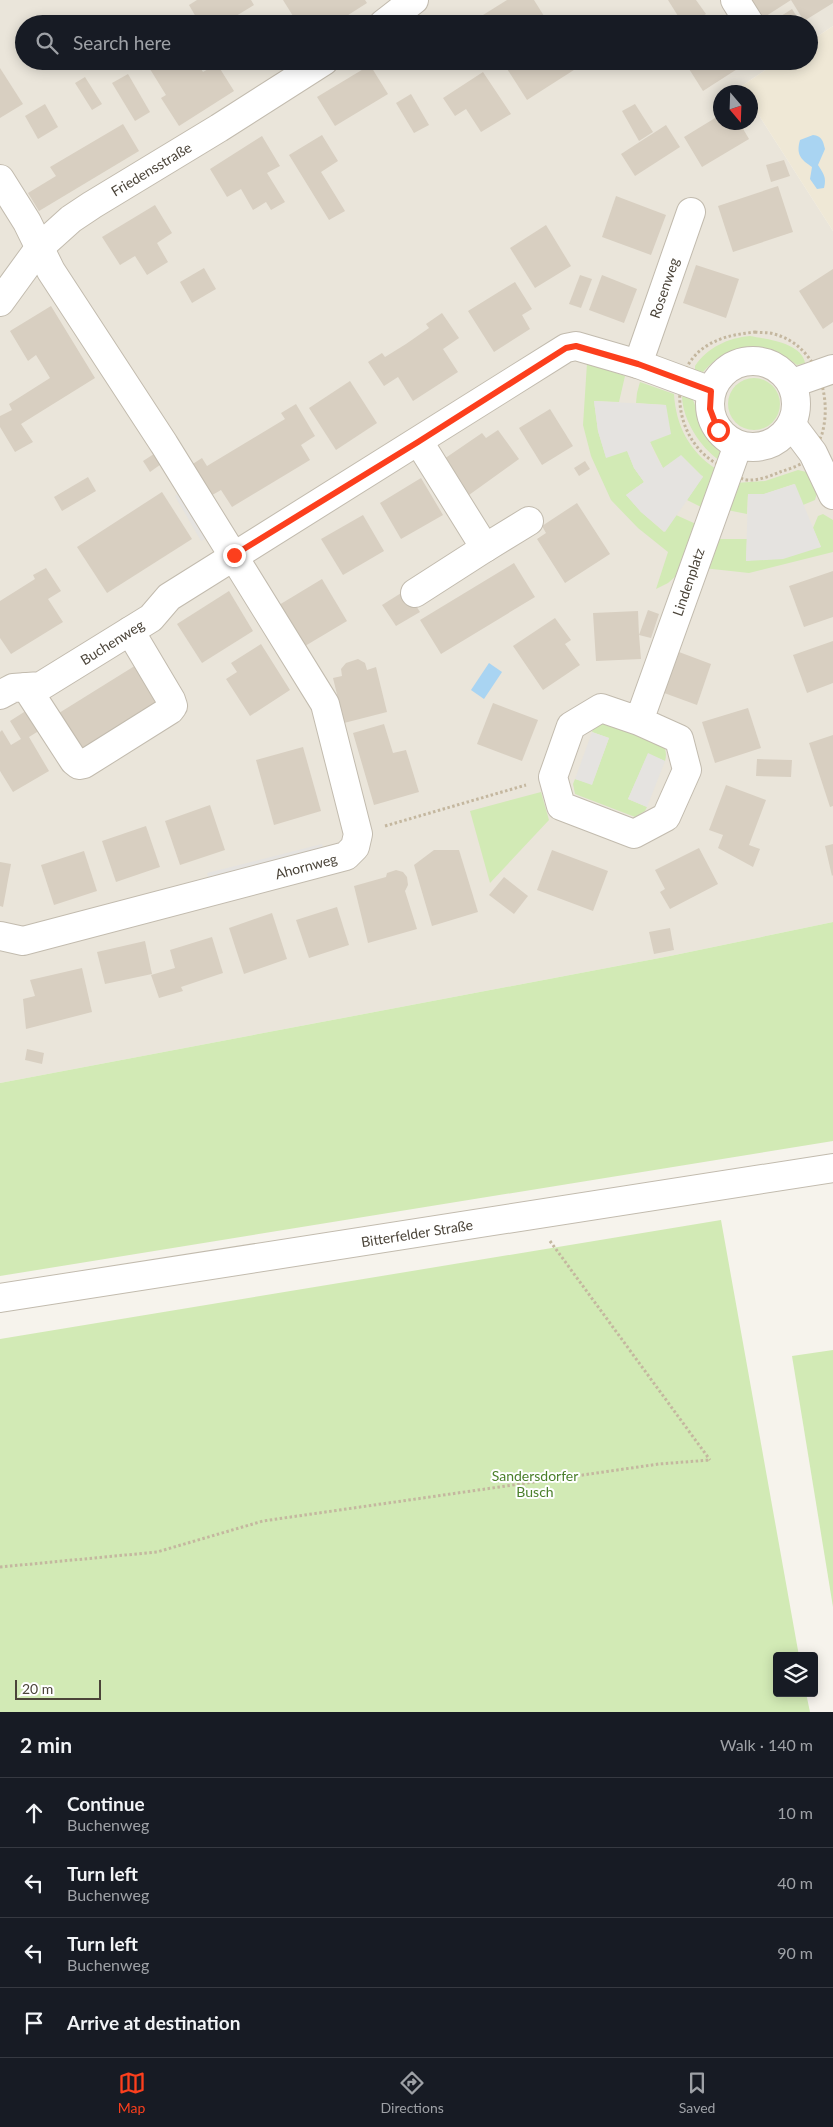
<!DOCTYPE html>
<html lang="en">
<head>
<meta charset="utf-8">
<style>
	:root { --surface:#171b24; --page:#242831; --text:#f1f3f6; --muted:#9ea1a6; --line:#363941; --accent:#fc3f1d }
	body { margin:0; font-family:Lato,sans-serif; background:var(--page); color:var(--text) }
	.controls { position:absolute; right:15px; bottom:15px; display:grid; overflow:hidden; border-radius:5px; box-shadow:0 2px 12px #0003 }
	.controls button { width:45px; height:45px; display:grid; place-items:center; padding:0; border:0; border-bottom:1px solid var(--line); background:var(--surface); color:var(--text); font:25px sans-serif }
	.compass { position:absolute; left:713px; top:85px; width:45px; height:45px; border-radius:50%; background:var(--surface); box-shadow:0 2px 12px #0003; rotate:161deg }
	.scale { position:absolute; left:15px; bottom:12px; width:86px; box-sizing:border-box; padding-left:5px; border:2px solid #4b4439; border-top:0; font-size:14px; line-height:18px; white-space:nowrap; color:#4b4439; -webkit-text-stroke:4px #fff; paint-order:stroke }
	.stop { position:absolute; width:15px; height:15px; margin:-11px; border:4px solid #fc3f1d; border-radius:50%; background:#fff }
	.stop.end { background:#fc3f1d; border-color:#fff; box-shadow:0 1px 5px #0008 }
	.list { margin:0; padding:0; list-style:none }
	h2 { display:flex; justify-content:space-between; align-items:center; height:65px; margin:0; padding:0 20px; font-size:21px }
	h2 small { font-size:16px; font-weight:400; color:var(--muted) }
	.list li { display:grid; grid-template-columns:32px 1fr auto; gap:15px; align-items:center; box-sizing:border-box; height:70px; padding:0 20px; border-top:1px solid var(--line) }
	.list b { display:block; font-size:19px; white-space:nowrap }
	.list p { margin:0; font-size:16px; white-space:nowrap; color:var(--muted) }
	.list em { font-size:16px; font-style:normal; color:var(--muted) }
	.icon { flex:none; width:28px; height:28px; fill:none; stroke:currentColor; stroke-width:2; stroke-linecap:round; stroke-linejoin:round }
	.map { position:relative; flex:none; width:833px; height:1712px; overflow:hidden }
	.search { position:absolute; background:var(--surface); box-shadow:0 2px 12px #0003; left:15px; right:15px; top:15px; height:55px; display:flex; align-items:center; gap:12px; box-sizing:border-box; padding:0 18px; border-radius:28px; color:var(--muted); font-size:19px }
	.sheet { height:345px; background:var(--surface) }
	nav { display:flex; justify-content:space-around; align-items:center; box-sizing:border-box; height:70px; border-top:1px solid var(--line); background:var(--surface); font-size:14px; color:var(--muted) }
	nav a { display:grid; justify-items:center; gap:2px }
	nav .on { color:var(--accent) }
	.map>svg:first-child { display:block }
	.residential { fill:#eae5da }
	.education { fill:#efe8d6 }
	.green { fill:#d2eab5 }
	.parking { fill:#e5e3e0 }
	.water { fill:#a9d4f2 }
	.building { fill:#d8cfc1 }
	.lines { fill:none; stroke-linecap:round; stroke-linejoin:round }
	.minor-casing { stroke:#c2bbae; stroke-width:30 }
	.path { stroke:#c4b79f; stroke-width:3; stroke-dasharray:2.5 2.5; stroke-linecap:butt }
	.minor { stroke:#fff; stroke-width:28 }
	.route { stroke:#fc3f1d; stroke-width:6 }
	.labels { text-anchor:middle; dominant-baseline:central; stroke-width:4; stroke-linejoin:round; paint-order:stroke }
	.street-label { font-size:14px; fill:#4b4439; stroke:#fff }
	.park-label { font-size:14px; fill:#4a7f2a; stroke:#fff }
</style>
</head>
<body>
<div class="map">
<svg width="833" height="1712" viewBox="0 0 833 1712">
	<rect width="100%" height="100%" fill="#f6f3ec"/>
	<path class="residential" d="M0 0H833V26L809 42V24H24V61H779L740 87 743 92H720V122H750L751 103 833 231V922L670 956 0 1083Z"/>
	<path class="education" d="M833 26V231L751 103 750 92H743L740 87 779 61H809V42Z"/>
	<g class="green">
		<path d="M750 336C766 339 802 343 805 363L797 365C764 340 731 340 703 372L695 370V366C708 347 728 338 750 336Z"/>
		<path d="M587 363 625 376 619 402 594 401 598 431 606 457 627 450 634 468 644 482 626 495 641 512 664 532 676 515 696 524 677 575 668 583 656 589 668 552 638 528 611 500 591 456 583 425Z"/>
		<circle cx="754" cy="404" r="26"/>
		<path d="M640 382 674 394C676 426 689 451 716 469L701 507 687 500 703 476 663 468 650 442 666 405 636 403 637 393Z"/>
		<path d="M686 394 691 395 706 433 722 454 719 460C700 447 683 420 682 397Z"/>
		<path d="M798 470 811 473 818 489 815 500 803 505 794 484 764 494H748L747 514 727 510 735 483 765 481Z"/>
		<path d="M823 514 833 520V552L749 573 703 568 714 539H747L746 561 821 547 813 528 818 516Z"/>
		<path d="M602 722 661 743C666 748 667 754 665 761L648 754 628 799 647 807 645 811 635 817 575 794 573 784 575 779 592 784 609 738 592 732 594 727Z"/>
		<path d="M541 792 549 820 490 883 470 811Z"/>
		<path d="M833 922V1141L0 1276V1083L670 956Z"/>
		<path d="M721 1220 799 1656H777V1693H806L810 1712H0V1339Z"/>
		<path d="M833 1350V1607L792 1356Z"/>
	</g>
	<g class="parking">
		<path d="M594 401 666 405 671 434 650 442 656 456 663 468 681 455 703 477 665 532 641 512 626 495 644 482 634 468 627 451 606 458 598 431Z"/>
		<path d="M795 484 821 547 783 559 746 561 748 494H764Z"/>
		<path d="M187 489 213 535 201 541 175 496Z"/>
		<path d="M592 732 609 738 592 785 575 779Z"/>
		<path d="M648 753 665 761 647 807 628 799Z"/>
		<path d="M322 844 324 851 209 881 207 873Z"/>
	</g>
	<g class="water">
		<path d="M813 135C822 136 823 141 825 149L818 165C823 173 827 177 824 188L817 189 810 179 812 167C800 159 796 154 800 140Z"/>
		<path d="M489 663 502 672 484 699 471 690Z"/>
	</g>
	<g class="building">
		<path d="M197 0H251L254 5 223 24H200L189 5Z"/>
		<path d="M283 0H365L367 3 334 24H281L293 16Z"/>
		<path d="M507 0H534L549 24H477L475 20Z"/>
		<path d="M668 0H696L706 14 690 24H683Z"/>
		<path d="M752 0H833V3L804 21 791 0 763 18Z"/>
		<path d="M792 9 801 23 799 24H786L781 16Z"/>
		<path d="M449 16 453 24H436Z"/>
		<path d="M145 61H196L203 72 217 64 234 91 179 126 161 98 166 95Z"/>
		<path d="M431 61H449L436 69Z"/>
		<path d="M502 61H573L577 68 527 100Z"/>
		<path d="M684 61H743L745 64 703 91Z"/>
		<path d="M370 65 388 94 335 126 317 97Z"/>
		<path d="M0 68 23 104 0 118Z"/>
		<path d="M483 72 511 114 481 132 466 109 455 116 443 98Z"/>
		<path d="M128 74 150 112 135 121 112 83Z"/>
		<path d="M85 77 102 104 92 110 75 83Z"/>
		<path d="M411 94 429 125 414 133 396 103Z"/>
		<path d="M45 104 58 127 38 139 25 116Z"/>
		<path d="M635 104 653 132 639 141 622 111Z"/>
		<path d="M720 115V122H739L749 139 702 167 684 137Z"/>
		<path d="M123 124 139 151 39 211 28 193 56 176 50 167Z"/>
		<path d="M666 125 680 147 635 176 621 154Z"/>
		<path d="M322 135 338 161 321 172 345 211 329 220 289 155Z"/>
		<path d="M262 136 280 166 267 173 285 202 271 210 266 202 253 210 241 189 227 197 210 169Z"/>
		<path d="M784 160 790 176 771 182 766 165Z"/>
		<path d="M778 186 793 232 733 252 718 206Z"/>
		<path d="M616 196 666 215 651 255 602 237Z"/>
		<path d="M155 205 172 233 157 243 168 262 147 275 135 256 120 265 102 237Z"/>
		<path d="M546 225 571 266 535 288 510 248Z"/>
		<path d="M696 265 739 279 726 318 683 303Z"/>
		<path d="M204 268 216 289 192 303 180 282Z"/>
		<path d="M833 269V322L823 329 799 291Z"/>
		<path d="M580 275 592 279 581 308 569 304Z"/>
		<path d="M602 275 637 289 624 323 589 310Z"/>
		<path d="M515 282 532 309 522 315 530 329 494 352 468 311Z"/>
		<path d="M51 306 95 378 21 424 33 442 15 452 0 427V416L12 410 9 404 50 378 36 355 28 361 10 331Z"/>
		<path d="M442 313 459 338 443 349 458 372 413 401 398 377 384 386 368 362 382 353 385 357 406 344 429 328 426 324Z"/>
		<path d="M350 381 377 423 336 450 309 408Z"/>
		<path d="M296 404 315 436 301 445 310 460 232 507 221 490 207 498 188 467 202 458 207 466 285 419 281 413Z"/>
		<path d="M550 409 573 446 542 465 519 428Z"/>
		<path d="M498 430 519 459 469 495 444 459 482 433 486 438Z"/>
		<path d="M157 452 164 462 150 472 143 461Z"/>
		<path d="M585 461 590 469 579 476 574 468Z"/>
		<path d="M88 477 96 491 62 511 54 497Z"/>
		<path d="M421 478 443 515 401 539 380 503Z"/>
		<path d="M162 492 192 539 107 593 77 547Z"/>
		<path d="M577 503 610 554 565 583 537 539 546 533 542 526Z"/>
		<path d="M363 515 384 551 343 575 321 539Z"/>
		<path d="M514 563 535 597 441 654 420 620Z"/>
		<path d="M46 568 61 591 48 599 63 622 11 654 0 638V601L35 579 33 575Z"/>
		<path d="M833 571V617L804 627 789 586Z"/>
		<path d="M322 579 347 621 305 646 279 605Z"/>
		<path d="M406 590 420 612 396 626 382 605Z"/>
		<path d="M229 591 253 631 202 663 177 624Z"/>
		<path d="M648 610 659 614 651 638 639 635 641 659 596 661 593 613 638 611 639 635Z"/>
		<path d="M555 618 571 640 565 644 580 665 543 690 513 646Z"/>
		<path d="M833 641V683L807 693 793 655Z"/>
		<path d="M261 644 290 690 250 716 226 679 237 672 231 663Z"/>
		<path d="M671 649 711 664 697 705 656 690Z"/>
		<path d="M358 659 365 663 367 670 376 667 387 712 344 723 333 678 342 676 341 669 346 663Z"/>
		<path d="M141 662 167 702 77 758 51 718Z"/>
		<path d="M493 703 538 720 522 761 477 744Z"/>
		<path d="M32 707 45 727 29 737 49 771 13 792 0 771V732L2 730 11 745 21 739 10 721Z"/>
		<path d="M748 708 761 748 715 763 702 722Z"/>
		<path d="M384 724 393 753 406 750 419 792 374 805 353 733Z"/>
		<path d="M833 735V806L830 807 809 743Z"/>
		<path d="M303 747 321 811 274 825 256 760Z"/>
		<path d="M757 759 792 760 791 777 756 776Z"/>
		<path d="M726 785 766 800 749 845 760 849 753 867 718 848 723 835 709 830Z"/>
		<path d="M210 805 225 850 180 865 165 821Z"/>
		<path d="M146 826 160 867 116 882 102 841Z"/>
		<path d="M833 844V875L832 876 825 846Z"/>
		<path d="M699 848 718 884 670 909 660 892 665 889 655 870Z"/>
		<path d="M434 850H459L478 912 432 926 414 865Z"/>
		<path d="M552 850 608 871 593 911 537 890Z"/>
		<path d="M84 851 97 891 54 905 41 865Z"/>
		<path d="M0 862 11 864 3 907 0 906Z"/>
		<path d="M396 870 403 872 407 877 408 885 405 891 417 929 368 943 354 886 386 877 387 873Z"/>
		<path d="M504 877 528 896 514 914 489 895Z"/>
		<path d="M337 907 349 945 309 958 296 920Z"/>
		<path d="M272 913 287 959 244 974 229 928Z"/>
		<path d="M670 928 674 950 654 954 649 932Z"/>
		<path d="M212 937 223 973 181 987 183 991 159 998 151 975 175 968 170 950Z"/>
		<path d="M145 941 152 974 105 984 97 952Z"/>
		<path d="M82 968 92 1012 26 1029 23 999 35 996 30 980Z"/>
		<path d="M27 1049 44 1053 42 1064 25 1060Z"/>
	</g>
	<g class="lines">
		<g class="minor-casing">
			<g id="minor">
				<path d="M735 0 750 24"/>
				<path d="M383 24 414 0"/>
				<path d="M0 179 27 222 51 271 164 444 325 704 358 834 355 847 346 856 23 941 0 936"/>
				<path d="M0 302 40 247 71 219 92 205 219 128 324 61"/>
				<circle cx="753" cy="404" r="43"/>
				<path d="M638 364 691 212"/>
				<path d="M793 383 833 369"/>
				<path d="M792 425 813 453 833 495"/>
				<path d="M419 442 485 548 529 521"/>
				<path d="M415 593 485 548"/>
				<path d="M26 687 74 761 79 765 84 764 170 710 173 706 171 700 130 631"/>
				<path d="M0 695 13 688 41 686 151 618 169 597 566 348 576 346 638 364 711 391"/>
				<path d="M639 721 601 708 571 726 553 777 561 806 634 834 666 817 687 770 679 739 639 721 738 445"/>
				<path d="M0 1298 833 1168"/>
			</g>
		</g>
		<g class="path">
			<path d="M755 332C761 333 768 332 774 334 816 345 833 395 822 434 818 443 815 453 807 460 799 466 789 469 780 472 770 476 758 481 747 480 738 479 735 472 728 468 722 465 716 464 711 460 674 434 666 370 708 345 723 336 739 334 755 332Z"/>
			<path d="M385 826 526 785"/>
			<path d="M550 1241 710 1460"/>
			<path d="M0 1567 157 1552 263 1521 659 1464 710 1460"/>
		</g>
		<use href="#minor" class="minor"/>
	</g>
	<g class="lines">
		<path class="route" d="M234 555 418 442 566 348 576 346 638 364 711 391 710 409 718 430"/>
	</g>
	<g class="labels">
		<g class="street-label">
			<text transform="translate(151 169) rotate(-31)">Friedensstraße</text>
			<text transform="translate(664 288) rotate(-71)">Rosenweg</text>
			<text transform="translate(688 582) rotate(-71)">Lindenplatz</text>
			<text transform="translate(112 642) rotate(-32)">Buchenweg</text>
			<text transform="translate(306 866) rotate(-15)">Ahornweg</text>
			<text transform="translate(417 1233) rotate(-9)">Bitterfelder Straße</text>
		</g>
		<g class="park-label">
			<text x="535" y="1475">Sandersdorfer<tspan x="535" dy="16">Busch</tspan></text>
		</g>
	</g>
</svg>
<div class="controls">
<button><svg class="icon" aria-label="layers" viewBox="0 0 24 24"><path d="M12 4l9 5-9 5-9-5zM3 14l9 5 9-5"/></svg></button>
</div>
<svg class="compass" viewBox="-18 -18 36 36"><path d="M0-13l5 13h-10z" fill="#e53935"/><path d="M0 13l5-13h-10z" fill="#9ea1a6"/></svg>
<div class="scale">20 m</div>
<div class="stop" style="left:718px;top:430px"></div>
<div class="stop end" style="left:234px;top:555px"></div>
<div class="search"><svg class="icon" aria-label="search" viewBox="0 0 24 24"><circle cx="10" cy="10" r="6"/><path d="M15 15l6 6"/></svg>Search here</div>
</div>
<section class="sheet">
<h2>2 min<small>Walk · 140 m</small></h2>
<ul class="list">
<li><svg class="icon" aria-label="ahead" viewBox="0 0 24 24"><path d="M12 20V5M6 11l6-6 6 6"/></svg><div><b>Continue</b><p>Buchenweg</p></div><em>10 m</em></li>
<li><svg class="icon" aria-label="left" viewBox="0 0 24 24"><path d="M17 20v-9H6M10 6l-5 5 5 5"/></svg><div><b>Turn left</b><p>Buchenweg</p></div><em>40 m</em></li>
<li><svg class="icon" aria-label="left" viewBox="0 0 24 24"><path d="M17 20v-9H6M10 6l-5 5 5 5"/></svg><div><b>Turn left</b><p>Buchenweg</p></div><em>90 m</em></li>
<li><svg class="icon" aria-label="arrive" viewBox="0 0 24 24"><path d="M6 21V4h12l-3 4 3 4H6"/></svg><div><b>Arrive at destination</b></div></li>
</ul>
</section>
<nav>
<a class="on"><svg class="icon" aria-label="map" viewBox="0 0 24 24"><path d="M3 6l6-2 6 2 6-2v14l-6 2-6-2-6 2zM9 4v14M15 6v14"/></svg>Map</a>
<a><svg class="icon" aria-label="directions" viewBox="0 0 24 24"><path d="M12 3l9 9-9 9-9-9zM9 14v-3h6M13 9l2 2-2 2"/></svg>Directions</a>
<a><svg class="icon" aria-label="saved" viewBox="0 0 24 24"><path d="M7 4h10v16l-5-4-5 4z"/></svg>Saved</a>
</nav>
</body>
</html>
